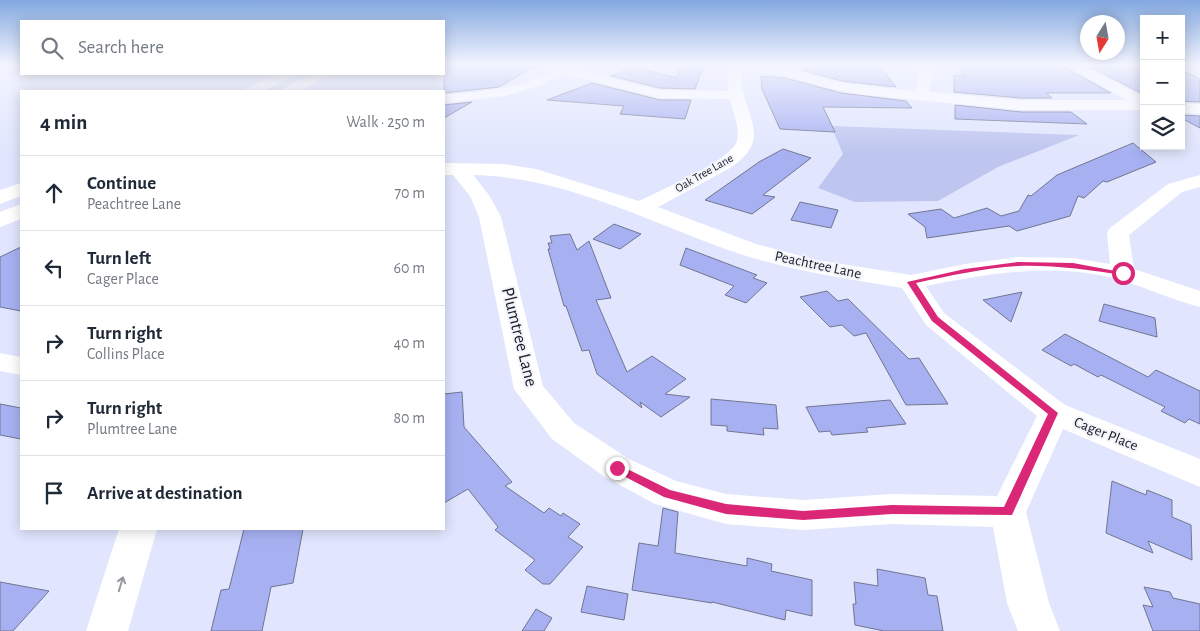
<!DOCTYPE html>
<html lang="en">
<head>
<meta charset="utf-8">
<style>
	:root { --surface:#fff; --page:#f2f2f3; --text:#1f2937; --muted:#747a83; --line:#e0e1e3 }
	body { margin:0; font-family:"Alegreya Sans",sans-serif; background:var(--page); color:var(--text) }
	.controls { position:absolute; right:15px; top:15px; display:grid; overflow:hidden; border-radius:0px; box-shadow:0 2px 12px #0003 }
	.controls button { width:45px; height:45px; display:grid; place-items:center; padding:0; border:0; border-bottom:1px solid var(--line); background:var(--surface); color:var(--text); font:25px sans-serif }
	.compass { position:absolute; left:1080px; top:15px; width:45px; height:45px; border-radius:50%; background:var(--surface); box-shadow:0 2px 12px #0003; rotate:191deg }
	.stop { position:absolute; width:15px; height:15px; margin:-11px; border:4px solid #db2777; border-radius:50%; background:#fff }
	.stop.end { background:#db2777; border-color:#fff; box-shadow:0 1px 5px #0008 }
	.list { margin:0; padding:0; list-style:none }
	h2 { display:flex; justify-content:space-between; align-items:center; height:65px; margin:0; padding:0 20px; font-size:21px }
	h2 small { font-size:16px; font-weight:400; color:var(--muted) }
	.list li { display:grid; grid-template-columns:32px 1fr auto; gap:15px; align-items:center; box-sizing:border-box; height:75px; padding:0 20px; border-top:1px solid var(--line) }
	.list b { display:block; font-size:19px; white-space:nowrap }
	.list p { margin:0; font-size:16px; white-space:nowrap; color:var(--muted) }
	.list em { font-size:16px; font-style:normal; color:var(--muted) }
	.icon { flex:none; width:28px; height:28px; fill:none; stroke:currentColor; stroke-width:2; stroke-linecap:round; stroke-linejoin:round }
	.map { position:relative; flex:none; width:1200px; height:631px; overflow:hidden }
	.search { position:absolute; background:var(--surface); box-shadow:0 2px 12px #0003; left:20px; top:20px; width:425px; height:55px; display:flex; align-items:center; gap:12px; box-sizing:border-box; padding:0 18px; border-radius:0px; color:var(--muted); font-size:19px }
	.panel { position:absolute; background:var(--surface); box-shadow:0 2px 12px #0003; left:20px; top:90px; width:425px; height:440px; border-radius:0px }
	.map>svg:first-child { display:block }
	.green { fill:#bec5ef }
	.building { fill:#a7b1f2; stroke:#717590 }
	.lines { fill:none; stroke-linecap:round; stroke-linejoin:round }
	.street { fill:#fff; fill-rule:evenodd }
	.primary { fill:#fff; fill-rule:evenodd }
	.oneway { stroke:#98999e }
	.route { fill:#db2777 }
	.labels { text-anchor:middle; dominant-baseline:central; stroke-width:4; stroke-linejoin:round; paint-order:stroke }
	.far-street-label { font-size:12px; fill:#1b1d28; stroke:#f3f4fa }
	.street-label { font-size:15px; fill:#1b1d28; stroke:#f3f4fa }
	.near-street-label { font-size:18px; fill:#1b1d28; stroke:#f3f4fa }
</style>
</head>
<body>
<div class="map">
<svg width="1200" height="631" viewBox="0 0 1200 631">
	<rect width="100%" height="100%" fill="#e1e6fe"/>
	<path class="green" d="M831 126 1079 135 998 167 938 201 855 202 818 188 843 154Z"/>
	<g class="building">
		<path d="M444 65H537L499 87 444 93Z"/>
		<path d="M682 65H704L695 89 660 88 611 76 635 67 676 78Z"/>
		<path d="M814 65H879L896 87 842 81 801 70Z"/>
		<path d="M958 66 1066 68 1111 93H1046L1052 98H1021L954 92V75L964 76Z"/>
		<path d="M1092 68 1144 69V93H1141Z"/>
		<path d="M1181 70 1200 79V102L1181 101Z"/>
		<path d="M761 76 785 78 841 93 906 101 912 108 823 107 835 132 780 129 762 89Z"/>
		<path d="M592 83 660 100H691L685 119 620 114 624 106 547 100Z"/>
		<path d="M472 102 444 118V105Z"/>
		<path d="M955 105 1021 112H1071L1087 124 955 119Z"/>
		<path d="M1181 115 1200 116V128L1181 118Z"/>
		<path d="M1133 143 1156 162 1107 182 1103 181 1084 198 1078 196 1070 216 1017 231 1009 226 927 238 925 227 908 214 941 209 954 218 987 208 1001 216 1019 211 1028 195 1031 196 1057 175Z"/>
		<path d="M783 149 811 158 763 195 775 197 752 214 705 200 759 162Z"/>
		<path d="M800 202 838 210 831 228 791 220Z"/>
		<path d="M614 224 641 234 620 249 593 239Z"/>
		<path d="M570 234 577 250 589 241 611 298 596 300 627 372 652 356 686 379 665 394 690 397 661 417 640 402 642 408 597 374 589 350 582 351 566 306H564L548 249H550L548 243H552L550 236Z"/>
		<path d="M21 247V311L0 307V257Z"/>
		<path d="M686 248 757 275 753 278 767 283 746 303 725 295 734 286 680 265Z"/>
		<path d="M827 291 838 301 848 299 909 359 919 358 948 404 906 405 866 333 854 336 842 325 830 327 800 297Z"/>
		<path d="M1022 292 1011 322 983 300Z"/>
		<path d="M1104 304 1155 318 1157 337 1099 321Z"/>
		<path d="M1065 334 1148 377 1156 370 1200 391V424L1189 419 1185 423 1161 411 1165 407 1101 375 1098 377 1074 364 1071 366 1042 350Z"/>
		<path d="M462 392 464 427 512 482 505 486 544 513 549 508 561 516 563 513 580 524 568 537 583 547 550 584H543L525 570 535 560 495 530 498 527 468 489 444 503V394Z"/>
		<path d="M711 399 776 405 778 429 763 428 764 435 727 431V426L711 425Z"/>
		<path d="M890 400 906 424 866 428 868 432 832 435 830 431 819 432 806 407Z"/>
		<path d="M0 404 21 408V439L0 435Z"/>
		<path d="M1112 481 1146 495 1147 490 1172 500V517L1191 525 1192 560 1148 541 1153 553 1106 533Z"/>
		<path d="M663 508 678 512 675 553 747 566V558L772 564 771 571 812 580V616L786 610 785 620 712 602V603L632 590 639 543 658 546Z"/>
		<path d="M244 529H303L293 583 271 587 262 631H211L221 590 229 589Z"/>
		<path d="M877 569 925 578 928 595 937 596 943 631H884L855 625 853 604H856L854 582 878 586Z"/>
		<path d="M0 582 49 591 13 631H0Z"/>
		<path d="M587 586 628 594 624 620 581 612Z"/>
		<path d="M1144 587 1170 592 1173 598 1200 604V631H1153L1143 605 1153 607Z"/>
		<path d="M536 609 552 618 544 631H522Z"/>
	</g>
	<g class="lines">
		<g class="street">
			<path d="M557 65H571L570 68 660 90 728 91 729 65H765L786 68 842 83 915 91 919 74 916 65H930L933 74 929 92 1021 100H1127L1065 65H1082L1144 97V110H1021L867 95 841 91 785 76 742 70C737 113 779 135 730 168L658 207 756 244 816 260 911 275 965 264 1018 257 1073 258 1110 264 1107 233 1110 228 1168 184 1200 175V187L1182 192 1129 235 1134 269 1200 291V307C1173 300 1147 288 1120 280 1057 262 989 273 926 286L944 313 1065 405 1200 459V487L1063 429 1026 512 1049 603 1060 631H1018L1007 603 993 527 892 524 803 530 726 524 655 504 605 477 552 439 514 389 479 217 470 196 453 175H444V163L504 164 536 169 639 201C659 191 732 160 737 141 740 127 733 112 730 99L660 98 564 74 539 86 505 96 444 103V95C469 93 543 87 557 65ZM473 175C568 177 652 224 740 254 793 271 848 279 902 288L926 325 1037 416 997 496 892 494 803 500 726 494 676 481 629 459 574 423 543 386 501 217 489 195Z"/>
			<path d="M1181 103 1200 104V114L1181 113Z"/>
			<path d="M0 353 21 357V375L0 371Z"/>
			<path d="M119 529H157L128 631H86Z"/>
		</g>
		<g class="primary">
			<path d="M279 74H297L264 91H244L247 88Z"/>
			<path d="M313 74H331L300 91H281L284 88Z"/>
			<path d="M21 183V196L0 204V190Z"/>
			<path d="M21 204V219L0 227V212Z"/>
		</g>
	</g>
	<defs><path id="oneway-shaft" d="M-6 0H5M1.5-3L5.5 0L1.5 3" fill="none" stroke-width="1.6" stroke-linecap="round" stroke-linejoin="round" transform="scale(1.25)"/></defs>
	<use class="oneway" href="#oneway-shaft" transform="translate(121 584) rotate(-73)"/>
	<linearGradient id="sky" x2="0" y2="1"><stop stop-color="#83a8e0"/><stop offset="0.42" stop-color="#f2f4ff"/><stop offset="1" stop-color="#f2f4ff" stop-opacity="0"/></linearGradient>
	<rect width="1200" height="153" fill="url(#sky)"/>
	<path class="route" d="M1018 262 1073 263 1126 273 1123 275C1088 270 1054 265 1019 266 984 268 949 276 916 283L938 317 1058 413 1012 515 892 514 803 520 726 514 664 497 614 471 612 468 617 464 670 490 726 504 803 511 892 505 1004 507 1048 414 932 321 907 282 965 269Z"/>
	<g class="labels">
		<g class="far-street-label">
			<text transform="translate(704 173) rotate(-30)">Oak Tree Lane</text>
		</g>
		<g class="street-label">
			<text transform="translate(818 265) rotate(12)">Peachtree Lane</text>
			<text transform="translate(1106 434) rotate(22)">Cager Place</text>
		</g>
		<g class="near-street-label">
			<text transform="translate(519 337) rotate(76)">Plumtree Lane</text>
		</g>
	</g>
</svg>
<div class="controls">
<button>+</button>
<button>−</button>
<button><svg class="icon" aria-label="layers" viewBox="0 0 24 24"><path d="M12 4l9 5-9 5-9-5zM3 14l9 5 9-5"/></svg></button>
</div>
<svg class="compass" viewBox="-18 -18 36 36"><path d="M0-13l5 13h-10z" fill="#e53935"/><path d="M0 13l5-13h-10z" fill="#747a83"/></svg>
<div class="stop" style="left:1123px;top:273px"></div>
<div class="stop end" style="left:617px;top:468px"></div>
<div class="search"><svg class="icon" aria-label="search" viewBox="0 0 24 24"><circle cx="10" cy="10" r="6"/><path d="M15 15l6 6"/></svg>Search here</div>
<section class="panel">
<h2>4 min<small>Walk · 250 m</small></h2>
<ul class="list">
<li><svg class="icon" aria-label="ahead" viewBox="0 0 24 24"><path d="M12 20V5M6 11l6-6 6 6"/></svg><div><b>Continue</b><p>Peachtree Lane</p></div><em>70 m</em></li>
<li><svg class="icon" aria-label="left" viewBox="0 0 24 24"><path d="M17 20v-9H6M10 6l-5 5 5 5"/></svg><div><b>Turn left</b><p>Cager Place</p></div><em>60 m</em></li>
<li><svg class="icon" aria-label="right" viewBox="0 0 24 24"><path d="M7 20v-9h11M14 6l5 5-5 5"/></svg><div><b>Turn right</b><p>Collins Place</p></div><em>40 m</em></li>
<li><svg class="icon" aria-label="right" viewBox="0 0 24 24"><path d="M7 20v-9h11M14 6l5 5-5 5"/></svg><div><b>Turn right</b><p>Plumtree Lane</p></div><em>80 m</em></li>
<li><svg class="icon" aria-label="arrive" viewBox="0 0 24 24"><path d="M6 21V4h12l-3 4 3 4H6"/></svg><div><b>Arrive at destination</b></div></li>
</ul>
</section>
</div>
</body>
</html>
